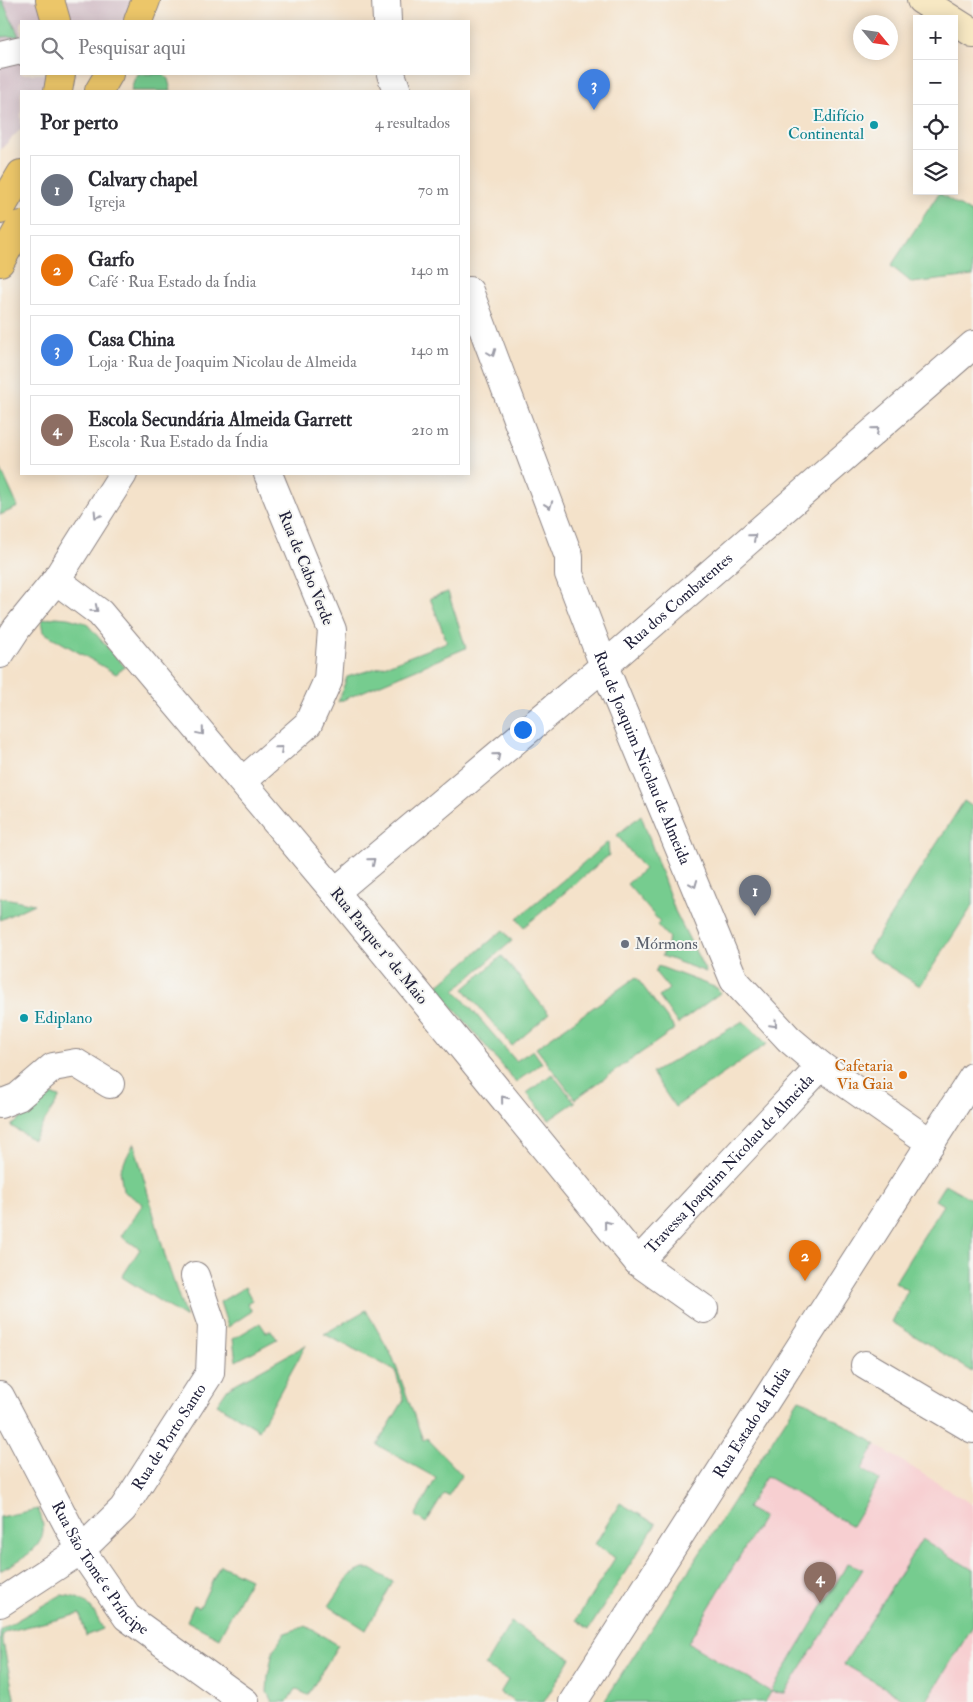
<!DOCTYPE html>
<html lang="pt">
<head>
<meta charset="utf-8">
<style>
	:root { --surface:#fff; --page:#f2f2f3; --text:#2b2b33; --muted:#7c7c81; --line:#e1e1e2; --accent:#0f766e }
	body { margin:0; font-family:"IM FELL Double Pica",serif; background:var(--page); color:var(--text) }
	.controls { position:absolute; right:15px; top:15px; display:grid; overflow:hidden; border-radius:0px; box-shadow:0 2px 12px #0003 }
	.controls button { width:45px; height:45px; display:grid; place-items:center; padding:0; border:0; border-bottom:1px solid var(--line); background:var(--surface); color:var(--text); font:25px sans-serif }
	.compass { position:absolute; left:853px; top:15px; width:45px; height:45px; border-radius:50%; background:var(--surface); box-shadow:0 2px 12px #0003; rotate:119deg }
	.you { position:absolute; left:522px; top:729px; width:18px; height:18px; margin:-12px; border:4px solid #fff; border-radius:50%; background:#1a73e8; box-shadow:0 0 0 8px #1a73e833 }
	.badge { display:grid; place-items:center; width:32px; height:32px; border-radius:50%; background:var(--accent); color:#fff; font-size:16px; font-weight:700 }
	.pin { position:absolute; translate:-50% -41px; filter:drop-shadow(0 1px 2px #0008) }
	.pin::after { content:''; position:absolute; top:26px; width:18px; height:15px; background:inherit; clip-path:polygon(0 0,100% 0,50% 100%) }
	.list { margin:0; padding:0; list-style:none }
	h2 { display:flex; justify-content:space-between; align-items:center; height:65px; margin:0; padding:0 20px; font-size:21px }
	h2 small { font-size:16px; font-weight:400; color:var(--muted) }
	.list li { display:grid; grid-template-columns:32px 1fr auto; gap:15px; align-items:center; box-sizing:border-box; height:70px; margin:0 10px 10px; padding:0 10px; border:1px solid var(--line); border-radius:0px }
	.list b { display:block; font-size:19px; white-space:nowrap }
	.list p { margin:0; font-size:16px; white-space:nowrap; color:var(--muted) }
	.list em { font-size:16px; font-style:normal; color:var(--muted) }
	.icon { flex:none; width:28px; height:28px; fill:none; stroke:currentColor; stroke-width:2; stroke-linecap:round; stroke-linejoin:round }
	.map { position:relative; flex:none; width:973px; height:1702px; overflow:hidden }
	.search { position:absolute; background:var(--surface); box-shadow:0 2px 12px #0003; left:20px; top:20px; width:450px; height:55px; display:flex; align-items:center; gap:12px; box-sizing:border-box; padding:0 18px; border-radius:0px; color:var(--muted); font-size:19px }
	.panel { position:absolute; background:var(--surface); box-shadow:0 2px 12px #0003; left:20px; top:90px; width:450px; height:385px; border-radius:0px }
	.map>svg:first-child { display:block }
	.built { fill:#f7cfd1 }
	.industrial { fill:#d2bdc6 }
	.green { fill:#76cc8f; stroke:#4c7765 }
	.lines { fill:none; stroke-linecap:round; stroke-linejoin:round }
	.street-casing { stroke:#8b8282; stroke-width:30 }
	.secondary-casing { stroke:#8b8282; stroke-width:30 }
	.primary-casing { stroke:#8b8282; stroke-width:30 }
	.street { stroke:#fff; stroke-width:28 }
	.secondary { stroke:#f7e8c3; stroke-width:28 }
	.primary { stroke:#ecc669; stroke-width:28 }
	.oneway { stroke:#9c9ca7 }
	.culture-dot { fill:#0f9aa8; stroke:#f6f6f2; stroke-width:2 }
	.worship-dot { fill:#6b7280; stroke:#f6f6f2; stroke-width:2 }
	.food-dot { fill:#e8710a; stroke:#f6f6f2; stroke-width:2 }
	.labels { text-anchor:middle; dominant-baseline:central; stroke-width:4; stroke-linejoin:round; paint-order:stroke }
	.culture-label { font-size:16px; fill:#0d838f; stroke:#f6f6f2; text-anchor:end }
	.street-label { font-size:16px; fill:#22223b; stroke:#f6f6f2 }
	.worship-label { font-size:16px; fill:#5b616d; stroke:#f6f6f2; text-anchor:start }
	.food-label { font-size:16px; fill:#c56008; stroke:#f6f6f2; text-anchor:end }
</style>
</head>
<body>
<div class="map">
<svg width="973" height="1702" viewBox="0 0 973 1702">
	<rect width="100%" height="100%" fill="#f6f6f2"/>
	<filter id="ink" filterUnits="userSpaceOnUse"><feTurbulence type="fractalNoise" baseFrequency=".02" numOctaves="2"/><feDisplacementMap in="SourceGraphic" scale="10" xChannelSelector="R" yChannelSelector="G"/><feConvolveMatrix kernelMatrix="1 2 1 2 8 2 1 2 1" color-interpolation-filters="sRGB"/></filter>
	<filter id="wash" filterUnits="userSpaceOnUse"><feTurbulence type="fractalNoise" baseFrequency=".0096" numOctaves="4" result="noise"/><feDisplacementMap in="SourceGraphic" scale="20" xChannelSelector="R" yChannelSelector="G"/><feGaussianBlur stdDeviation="1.12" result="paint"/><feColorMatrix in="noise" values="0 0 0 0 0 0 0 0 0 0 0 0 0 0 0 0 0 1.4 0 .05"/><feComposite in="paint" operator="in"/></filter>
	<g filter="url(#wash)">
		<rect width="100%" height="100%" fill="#f4e2ca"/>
		<path class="built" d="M799 1399 807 1402 973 1505V1702H604Z"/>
		<path class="industrial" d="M0 0H149L128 21H21V74H76L59 91H21V129L0 150Z"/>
		<g class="green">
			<path d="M0 0H2L19 36 0 37Z"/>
			<path d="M138 74H163L168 79 171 91H131L134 80Z"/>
			<path d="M939 193 973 214V276L912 283 891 266Z"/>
			<path d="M0 467 18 507 0 515Z"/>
			<path d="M448 592 466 648 338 702 347 677 390 664 447 642 430 598Z"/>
			<path d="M56 617 68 618 86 623 125 667 116 674 43 632 41 620Z"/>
			<path d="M964 801 973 807V905L920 986 867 953Z"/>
			<path d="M641 815 675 911 706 972 662 956 669 938 657 925 660 922 627 884 644 869 617 835Z"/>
			<path d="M608 842 609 855 524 927 517 919Z"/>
			<path d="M0 897 34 904 0 920Z"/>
			<path d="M503 930 512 941 455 990 516 1061 533 1050 542 1063 516 1082 436 987Z"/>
			<path d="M502 956 549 1014 512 1046 464 989Z"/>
			<path d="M658 966 717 988 720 993 678 1024 659 997 669 989 655 972Z"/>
			<path d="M636 977 675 1029 575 1099 536 1048Z"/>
			<path d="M743 1021 767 1044 675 1107 652 1073Z"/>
			<path d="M552 1074 575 1102 549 1120 527 1093Z"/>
			<path d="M52 1095 60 1097 33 1140 11 1126Z"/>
			<path d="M134 1143 166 1259 186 1318 122 1277 140 1249 121 1236 143 1204 123 1191 120 1170Z"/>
			<path d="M945 1184 973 1200V1372L892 1322 908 1290 895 1282 943 1205 935 1200Z"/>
			<path d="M245 1287 252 1300 247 1303 252 1311 228 1327 220 1302Z"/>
			<path d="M366 1310 393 1358 423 1440 427 1438 462 1475 448 1496 444 1494 426 1523 415 1516 436 1478 377 1445 404 1400 395 1370 324 1334Z"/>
			<path d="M260 1323 266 1332 271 1330 277 1339 236 1361 233 1339Z"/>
			<path d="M306 1345 259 1430 217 1404 228 1388Z"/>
			<path d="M799 1399 807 1402 876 1444 862 1469 879 1480 852 1526 766 1476 747 1508 763 1517 688 1643 771 1692 848 1563 863 1569 785 1693 771 1692 765 1702H604Z"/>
			<path d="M620 1503 656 1524 589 1629 576 1620 615 1558 595 1544Z"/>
			<path d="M38 1509C55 1545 26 1556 0 1571V1517Z"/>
			<path d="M922 1539 973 1570V1626L926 1702H909L844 1664Z"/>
			<path d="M220 1565 250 1579 219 1638 187 1621 194 1605 200 1607Z"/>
			<path d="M363 1569H371L393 1582 366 1630 329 1606 350 1575Z"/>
			<path d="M61 1595C87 1597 92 1607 103 1629L86 1636 80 1614 5 1632 2 1637 15 1702H4L0 1682V1630Z"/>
			<path d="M511 1622 571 1658 544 1702H515L500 1693 508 1680 485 1666Z"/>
			<path d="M306 1626 338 1645 308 1695 295 1689 287 1702H272L267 1692 268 1676 273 1651 285 1633Z"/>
		</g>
	</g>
	<g filter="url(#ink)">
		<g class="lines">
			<g class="street-casing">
				<g id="street">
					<path d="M386 0 387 21"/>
					<path d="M0 55 21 50"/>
					<path d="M391 74 397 91"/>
					<path id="s1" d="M469 291 569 557V574L604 666 734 980 789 1039 821 1066 931 1143"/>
					<path d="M56 580 100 613 335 892 638 1262 704 1309"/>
					<path d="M0 654 17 628 56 580 123 474"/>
					<path d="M243 781 308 724 328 680 332 630 268 474"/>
					<path id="s2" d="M335 892 604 666 973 345"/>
					<path d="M0 1104 18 1097 53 1067 76 1063 110 1084"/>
					<path id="s3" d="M638 1262 821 1066"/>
					<path d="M865 1365 973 1429"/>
					<path id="s4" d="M0 1396 81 1550 127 1617 245 1702"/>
					<path id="s5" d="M0 1603 81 1550 123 1509 210 1373 212 1325 195 1276"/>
					<path id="s6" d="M573 1702 973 1077"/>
				</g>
			</g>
			<g class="secondary-casing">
				<g id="secondary">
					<path d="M921 0 951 19"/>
					<path d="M954 21 973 33"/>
				</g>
			</g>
			<g class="primary-casing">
				<g id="primary">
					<path d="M50 0 56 21"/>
					<path d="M138 21 146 0"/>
					<path d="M58 91 61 74"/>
					<path d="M99 91 109 74"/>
					<path d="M0 210 21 174"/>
					<path d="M0 262 21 225"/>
				</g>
			</g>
			<use href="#street" class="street"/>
			<use href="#secondary" class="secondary"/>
			<use href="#primary" class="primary"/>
		</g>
		<defs><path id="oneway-chevron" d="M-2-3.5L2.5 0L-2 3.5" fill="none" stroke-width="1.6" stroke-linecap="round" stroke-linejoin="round" transform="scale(1.25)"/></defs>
		<g class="oneway">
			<use href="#oneway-chevron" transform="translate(492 353) rotate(69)"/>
			<use href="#oneway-chevron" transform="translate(876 430) rotate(-41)"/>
			<use href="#oneway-chevron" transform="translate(549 505) rotate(70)"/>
			<use href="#oneway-chevron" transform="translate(97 515) rotate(122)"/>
			<use href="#oneway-chevron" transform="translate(753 537) rotate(-41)"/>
			<use href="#oneway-chevron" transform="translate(95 609) rotate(39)"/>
			<use href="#oneway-chevron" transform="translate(201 732) rotate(50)"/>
			<use href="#oneway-chevron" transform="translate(280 749) rotate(-41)"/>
			<use href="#oneway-chevron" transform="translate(497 756) rotate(-40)"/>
			<use href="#oneway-chevron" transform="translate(372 861) rotate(-40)"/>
			<use href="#oneway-chevron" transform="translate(694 884) rotate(68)"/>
			<use href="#oneway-chevron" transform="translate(774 1024) rotate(47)"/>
			<use href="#oneway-chevron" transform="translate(504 1099) rotate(-129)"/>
			<use href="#oneway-chevron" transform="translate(607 1224) rotate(-129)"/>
		</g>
	</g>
	<g class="culture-dot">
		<circle cx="874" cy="125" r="5"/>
		<circle cx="24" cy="1018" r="5"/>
	</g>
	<circle class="worship-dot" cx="625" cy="944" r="5"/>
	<circle class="food-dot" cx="903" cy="1075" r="5"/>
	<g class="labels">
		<g class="culture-label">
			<text x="864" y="116">Edifício<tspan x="864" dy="18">Continental</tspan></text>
			<text x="34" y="1018" text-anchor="start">Ediplano</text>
		</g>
		<g class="street-label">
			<text transform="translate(306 568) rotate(68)">Rua de Cabo Verde</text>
			<text stroke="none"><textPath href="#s2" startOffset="450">Rua dos Combatentes</textPath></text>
			<text stroke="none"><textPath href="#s1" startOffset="499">Rua de Joaquim Nicolau de Almeida</textPath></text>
			<text transform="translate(379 946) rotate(51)">Rua Parque 1º de Maio</text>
			<text stroke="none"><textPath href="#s3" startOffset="134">Travessa Joaquim Nicolau de Almeida</textPath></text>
			<text stroke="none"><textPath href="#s6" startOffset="332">Rua Estado da Índia</textPath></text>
			<text stroke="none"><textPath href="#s5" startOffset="241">Rua de Porto Santo</textPath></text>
			<text stroke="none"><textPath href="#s4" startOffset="200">Rua São Tomé e Príncipe</textPath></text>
		</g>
		<g class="worship-label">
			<text x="635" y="944">Mórmons</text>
		</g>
		<g class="food-label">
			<text x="893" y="1066">Cafetaria<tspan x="893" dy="18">Via Gaia</tspan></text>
		</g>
	</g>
</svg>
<div class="controls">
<button>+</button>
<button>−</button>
<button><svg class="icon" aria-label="locate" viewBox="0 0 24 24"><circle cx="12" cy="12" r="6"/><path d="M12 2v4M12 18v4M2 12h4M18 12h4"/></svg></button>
<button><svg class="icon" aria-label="layers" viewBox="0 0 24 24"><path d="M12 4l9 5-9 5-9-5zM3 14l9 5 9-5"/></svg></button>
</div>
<svg class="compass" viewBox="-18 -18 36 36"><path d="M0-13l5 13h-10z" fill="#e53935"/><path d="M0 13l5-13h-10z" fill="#7c7c81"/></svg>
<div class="you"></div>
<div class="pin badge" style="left:755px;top:916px;background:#6b7280">1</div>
<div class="pin badge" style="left:805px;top:1281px;background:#e8710a">2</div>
<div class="pin badge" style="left:594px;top:110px;background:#3f7fe0">3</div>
<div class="pin badge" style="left:820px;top:1603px;background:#8d6e63">4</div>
<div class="search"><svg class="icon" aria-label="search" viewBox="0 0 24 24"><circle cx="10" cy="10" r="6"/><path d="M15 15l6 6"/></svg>Pesquisar aqui</div>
<section class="panel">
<h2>Por perto<small>4 resultados</small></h2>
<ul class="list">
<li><span class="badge" style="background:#6b7280">1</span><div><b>Calvary chapel</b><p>Igreja</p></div><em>70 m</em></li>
<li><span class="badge" style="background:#e8710a">2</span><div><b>Garfo</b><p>Café · Rua Estado da Índia</p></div><em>140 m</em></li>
<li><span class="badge" style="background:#3f7fe0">3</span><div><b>Casa China</b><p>Loja · Rua de Joaquim Nicolau de Almeida</p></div><em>140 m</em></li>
<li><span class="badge" style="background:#8d6e63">4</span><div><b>Escola Secundária Almeida Garrett</b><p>Escola · Rua Estado da Índia</p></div><em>210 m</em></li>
</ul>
</section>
</div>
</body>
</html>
